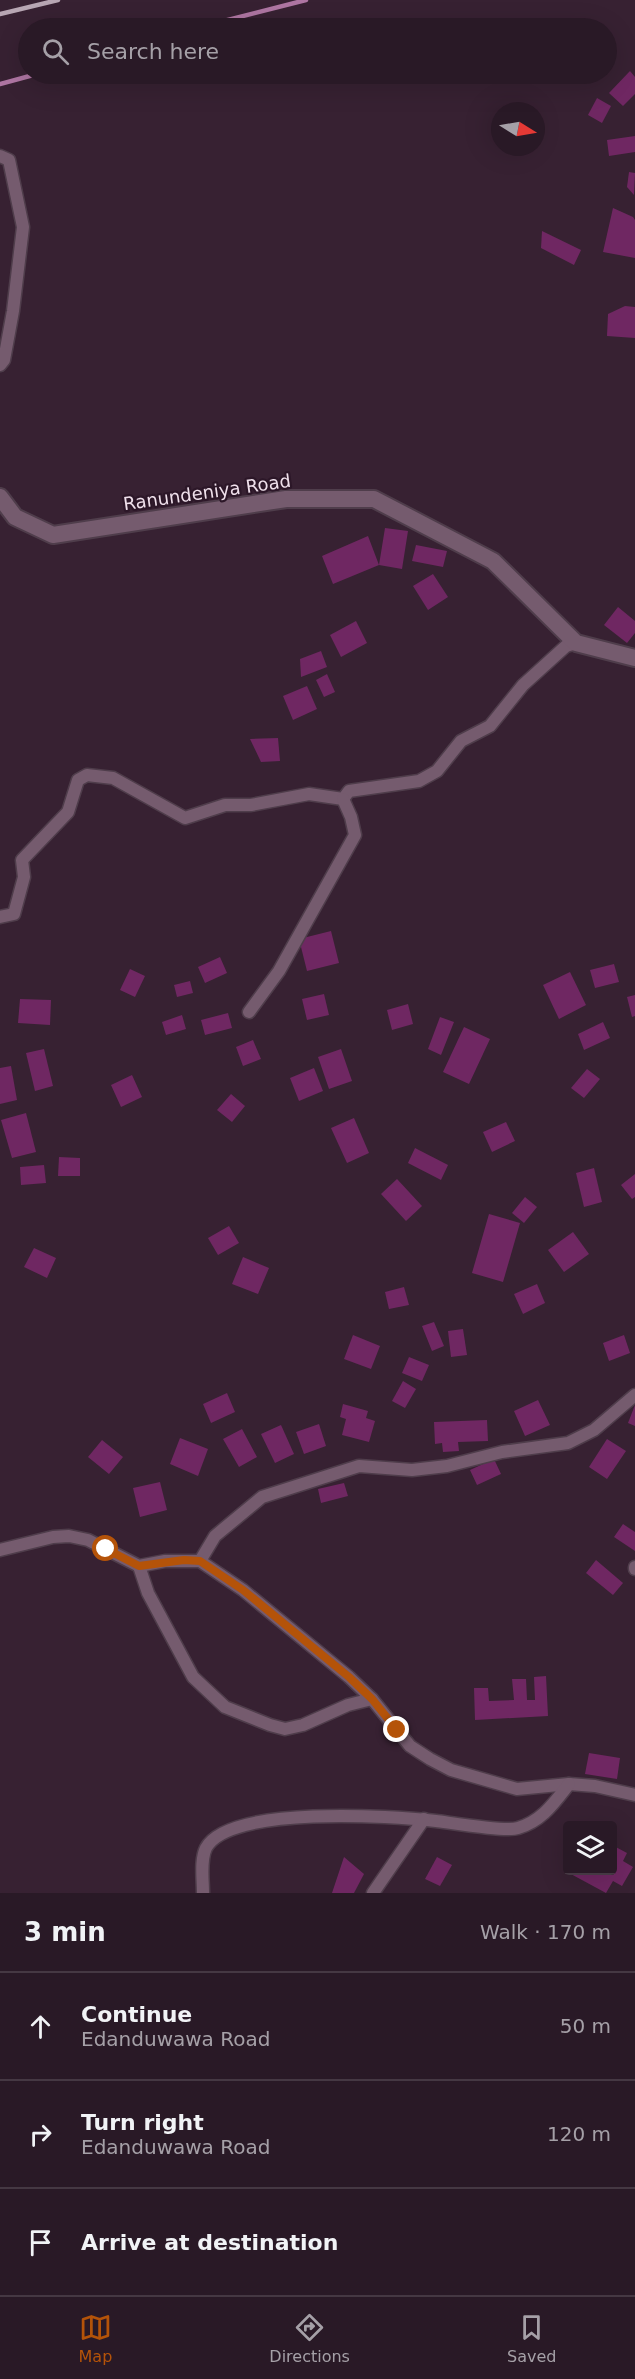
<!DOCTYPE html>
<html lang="en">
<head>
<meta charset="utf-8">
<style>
	:root { --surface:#291926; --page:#352632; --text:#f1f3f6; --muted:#a5a0a7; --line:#453843; --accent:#b45309 }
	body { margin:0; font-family:"DejaVu Sans",sans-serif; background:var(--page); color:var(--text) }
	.controls { position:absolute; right:18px; bottom:18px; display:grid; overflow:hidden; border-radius:6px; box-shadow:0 6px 24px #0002 }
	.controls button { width:54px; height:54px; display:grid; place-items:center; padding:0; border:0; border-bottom:2px solid var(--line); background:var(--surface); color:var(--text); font:30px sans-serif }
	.compass { position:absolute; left:491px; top:102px; width:54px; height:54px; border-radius:50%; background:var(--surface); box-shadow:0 6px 24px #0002; rotate:101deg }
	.stop { position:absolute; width:18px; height:18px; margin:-14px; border:4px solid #b45309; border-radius:50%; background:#fff }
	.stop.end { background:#b45309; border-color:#fff; box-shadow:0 2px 6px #0008 }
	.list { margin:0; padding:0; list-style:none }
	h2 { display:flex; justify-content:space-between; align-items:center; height:78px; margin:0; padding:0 24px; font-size:26px }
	h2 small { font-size:20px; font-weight:400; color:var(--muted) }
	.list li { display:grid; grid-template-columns:39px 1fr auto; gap:18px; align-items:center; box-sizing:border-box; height:108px; padding:0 24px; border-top:2px solid var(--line) }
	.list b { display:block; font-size:22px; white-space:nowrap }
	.list p { margin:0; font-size:20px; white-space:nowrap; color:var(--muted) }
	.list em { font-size:20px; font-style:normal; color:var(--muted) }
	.icon { flex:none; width:33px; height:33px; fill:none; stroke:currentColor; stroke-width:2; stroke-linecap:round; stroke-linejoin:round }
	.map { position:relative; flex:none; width:635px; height:1893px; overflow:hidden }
	.search { position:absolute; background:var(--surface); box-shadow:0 6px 24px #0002; left:18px; right:18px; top:18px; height:66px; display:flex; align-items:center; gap:15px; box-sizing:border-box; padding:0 21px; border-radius:33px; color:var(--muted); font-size:22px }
	.sheet { height:402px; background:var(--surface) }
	nav { display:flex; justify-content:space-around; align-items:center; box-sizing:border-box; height:84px; border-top:2px solid var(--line); background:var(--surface); font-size:16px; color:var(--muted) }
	nav a { display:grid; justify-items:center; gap:3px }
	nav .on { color:var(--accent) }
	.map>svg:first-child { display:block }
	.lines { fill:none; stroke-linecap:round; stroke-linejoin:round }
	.stream { stroke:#ae75a2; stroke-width:4.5 }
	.building { fill:#6f2762 }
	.minor-casing { stroke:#4f3d4b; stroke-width:15 }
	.secondary-casing { stroke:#4f3d4b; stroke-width:20 }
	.minor { stroke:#755b6e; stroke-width:12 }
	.secondary { stroke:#755b6e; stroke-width:16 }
	.rail { stroke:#b7a6b3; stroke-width:4.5 }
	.route { stroke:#b45309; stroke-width:8 }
	.labels { text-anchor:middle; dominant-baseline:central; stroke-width:4.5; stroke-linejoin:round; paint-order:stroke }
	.street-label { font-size:18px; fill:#efe0eb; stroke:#2c1728 }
</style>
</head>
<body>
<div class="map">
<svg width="635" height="1893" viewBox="0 0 635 1893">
	<rect width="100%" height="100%" fill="#372132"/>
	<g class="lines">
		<g class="stream">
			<path d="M196 28 306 0"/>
			<path d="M0 84 37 74"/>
		</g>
	</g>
	<g class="building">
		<path d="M630 71 635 77V94L623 106 609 93Z"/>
		<path d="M597 98 611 106 602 123 588 115Z"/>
		<path d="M635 136V152L609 156 607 140Z"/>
		<path d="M629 172 635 173 634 195 627 187Z"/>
		<path d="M613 208 633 217 635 220V258L603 252Z"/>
		<path d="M542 231 581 250 574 265 541 248Z"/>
		<path d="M625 306 635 307V338L607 336 608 314Z"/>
		<path d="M385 528 408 531 402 569 379 565 333 584 322 556 368 536 379 565Z"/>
		<path d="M416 545 447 551 443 567 412 561Z"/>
		<path d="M433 574 448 597 428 610 413 586Z"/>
		<path d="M618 607 635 621V633L627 643 604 625Z"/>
		<path d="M356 621 367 643 341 657 330 635Z"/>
		<path d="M321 651 327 667 301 677 300 659Z"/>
		<path d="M327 674 335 692 324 697 316 680Z"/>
		<path d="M307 686 317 709 293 720 283 696Z"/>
		<path d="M278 738 280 761 261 762 250 739Z"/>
		<path d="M331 931 339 963 307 971 299 939Z"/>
		<path d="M220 957 227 973 205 983 198 967Z"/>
		<path d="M614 964 619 982 595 988 590 970Z"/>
		<path d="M130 969 145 976 135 997 120 990Z"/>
		<path d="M570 972 586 1005 559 1019 543 985Z"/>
		<path d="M190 981 193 993 177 997 174 985Z"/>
		<path d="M324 994 329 1015 307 1020 302 999Z"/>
		<path d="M635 995V1016L632 1017 627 997Z"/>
		<path d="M20 999 51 1000 50 1025 18 1023Z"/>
		<path d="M408 1004 413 1024 392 1030 387 1010Z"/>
		<path d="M228 1013 232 1028 205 1035 201 1020Z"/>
		<path d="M182 1015 186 1029 166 1035 162 1022Z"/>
		<path d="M440 1017 454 1022 441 1055 428 1049Z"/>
		<path d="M603 1022 610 1038 584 1050 578 1034Z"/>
		<path d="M464 1027 490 1039 469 1084 443 1072Z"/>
		<path d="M253 1040 261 1059 243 1066 236 1047Z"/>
		<path d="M44 1049 53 1086 35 1091 26 1053Z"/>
		<path d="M341 1049 352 1081 329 1089 318 1057Z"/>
		<path d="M11 1066 17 1100 0 1104V1068Z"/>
		<path d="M314 1068 323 1091 299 1101 290 1078Z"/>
		<path d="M587 1069 600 1079 584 1098 571 1088Z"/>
		<path d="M132 1075 142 1097 121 1107 111 1085Z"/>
		<path d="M231 1094 245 1106 232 1122 217 1110Z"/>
		<path d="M26 1113 36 1152 12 1158 1 1120Z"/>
		<path d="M354 1118 369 1153 347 1163 331 1128Z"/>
		<path d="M506 1122 515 1141 492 1152 483 1132Z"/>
		<path d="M415 1148 448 1165 441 1180 408 1163Z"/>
		<path d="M59 1157 80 1158V1176H58Z"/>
		<path d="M44 1165 46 1183 21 1185 20 1167Z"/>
		<path d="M594 1168 602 1202 584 1207 576 1173Z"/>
		<path d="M635 1174V1197L632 1199 621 1185Z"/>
		<path d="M397 1179 422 1206 406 1221 381 1194Z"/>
		<path d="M525 1197 537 1207 524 1223 512 1213Z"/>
		<path d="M489 1214 520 1223 503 1282 472 1273Z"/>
		<path d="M229 1226 239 1243 218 1255 208 1238Z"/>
		<path d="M573 1232 589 1254 564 1272 548 1250Z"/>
		<path d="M34 1248 56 1258 47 1278 24 1267Z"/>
		<path d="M243 1257 269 1268 258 1294 232 1284Z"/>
		<path d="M537 1284 545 1303 523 1314 514 1294Z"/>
		<path d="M404 1287 409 1305 389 1309 385 1292Z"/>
		<path d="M434 1322 444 1346 432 1351 422 1326Z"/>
		<path d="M463 1329 467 1355 451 1357 448 1331Z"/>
		<path d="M353 1335 380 1346 371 1369 344 1359Z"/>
		<path d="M624 1335 630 1353 609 1361 603 1343Z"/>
		<path d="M409 1357 429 1365 422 1381 402 1373Z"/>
		<path d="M403 1381 416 1389 405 1408 392 1401Z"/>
		<path d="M227 1393 235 1412 211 1423 203 1404Z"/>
		<path d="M538 1400 550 1425 525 1436 514 1411Z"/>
		<path d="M343 1404 368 1411 366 1418 375 1421 369 1442 342 1435 346 1419 340 1417Z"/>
		<path d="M635 1405V1426L628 1423Z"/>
		<path d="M487 1420 488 1441 458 1442 459 1451 443 1452 442 1443 435 1444 434 1422Z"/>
		<path d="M319 1424 326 1446 304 1454 296 1432Z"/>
		<path d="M281 1425 294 1454 275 1463 261 1434Z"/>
		<path d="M242 1429 257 1457 239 1467 223 1439Z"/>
		<path d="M180 1438 208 1449 198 1476 170 1464Z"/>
		<path d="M607 1439 626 1451 607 1479 589 1467Z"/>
		<path d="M102 1440 123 1457 109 1474 88 1457Z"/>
		<path d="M494 1459 501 1474 477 1485 470 1470Z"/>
		<path d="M160 1482 167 1510 140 1517 133 1488Z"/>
		<path d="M344 1483 348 1496 321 1503 318 1489Z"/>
		<path d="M623 1524 635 1532V1551L614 1537Z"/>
		<path d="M596 1560 623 1583 613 1595 586 1573Z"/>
		<path d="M546 1676 548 1716 475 1720 474 1688H488L489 1701 514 1700 512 1679H526L527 1700H535L534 1677Z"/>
		<path d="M589 1753 620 1758 617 1779 585 1774Z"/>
		<path d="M612 1845 627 1853 623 1861 633 1867 622 1886 613 1881 606 1893 569 1873 571 1870H612Z"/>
		<path d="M344 1857 364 1874 354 1893H332Z"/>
		<path d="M437 1857 452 1865 440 1886 425 1879Z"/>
	</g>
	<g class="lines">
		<g class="minor-casing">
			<g id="minor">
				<path d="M0 156 9 160 23 227 13 311 4 360 0 365"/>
				<path d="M0 917 14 914 24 877 22 860 68 812 78 780 87 775 113 778 185 818 225 805H251L309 794 343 799 349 791 419 781 437 771 461 741 490 726 523 685 566 646 576 643"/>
				<path d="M249 1012 279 971 355 835 351 817 343 799"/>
				<path d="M0 1550 53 1537 69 1536 88 1540 139 1566 165 1561H200L243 1590 349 1677 372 1699 410 1746 430 1759 451 1770 517 1789 569 1784 595 1786 635 1795"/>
				<path d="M200 1561 215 1536 262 1497 359 1466 412 1470 447 1466 502 1452 568 1443 594 1430 635 1395"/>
				<path d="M139 1566 148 1593 193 1677 225 1707 270 1725 285 1729 303 1725 348 1705 372 1699"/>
				<path d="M635 1567V1569"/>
				<path d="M203 1893C203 1879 200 1860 206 1848 229 1805 392 1816 436 1821 452 1823 506 1832 518 1828 542 1821 554 1803 569 1784"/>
				<path d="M373 1893 424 1819"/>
			</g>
		</g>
		<g class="secondary-casing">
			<path id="secondary" d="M0 497 15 517 53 535 286 499H374L493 561 576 643 635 658"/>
		</g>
		<use href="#minor" class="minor"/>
		<use href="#secondary" class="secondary"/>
		<path class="rail" d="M0 14 58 0"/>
	</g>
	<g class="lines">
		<path class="route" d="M106 1549 139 1566 184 1560 200 1561 243 1590 349 1677 372 1699 397 1730"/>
	</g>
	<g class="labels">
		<g class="street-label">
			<text transform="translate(207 492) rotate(-8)">Ranundeniya Road</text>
		</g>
	</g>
</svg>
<div class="controls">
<button><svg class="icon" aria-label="layers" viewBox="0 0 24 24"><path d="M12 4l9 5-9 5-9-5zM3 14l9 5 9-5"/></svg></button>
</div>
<svg class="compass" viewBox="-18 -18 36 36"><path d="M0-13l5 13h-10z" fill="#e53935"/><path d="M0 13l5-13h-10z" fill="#a5a0a7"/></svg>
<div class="stop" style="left:106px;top:1549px"></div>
<div class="stop end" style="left:397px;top:1730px"></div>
<div class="search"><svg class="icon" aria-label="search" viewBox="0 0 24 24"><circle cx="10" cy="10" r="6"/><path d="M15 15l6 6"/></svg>Search here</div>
</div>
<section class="sheet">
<h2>3 min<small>Walk · 170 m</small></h2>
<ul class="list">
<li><svg class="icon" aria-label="ahead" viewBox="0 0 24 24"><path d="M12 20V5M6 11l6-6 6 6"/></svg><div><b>Continue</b><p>Edanduwawa Road</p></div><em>50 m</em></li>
<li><svg class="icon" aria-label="right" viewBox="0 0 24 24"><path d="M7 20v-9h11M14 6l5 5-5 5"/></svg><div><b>Turn right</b><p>Edanduwawa Road</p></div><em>120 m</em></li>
<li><svg class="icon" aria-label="arrive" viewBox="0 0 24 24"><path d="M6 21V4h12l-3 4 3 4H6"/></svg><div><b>Arrive at destination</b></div></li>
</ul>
</section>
<nav>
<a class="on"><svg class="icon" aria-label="map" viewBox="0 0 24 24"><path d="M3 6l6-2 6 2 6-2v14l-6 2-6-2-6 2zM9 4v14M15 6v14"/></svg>Map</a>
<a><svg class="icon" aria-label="directions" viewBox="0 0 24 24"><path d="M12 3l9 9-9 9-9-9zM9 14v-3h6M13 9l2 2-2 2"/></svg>Directions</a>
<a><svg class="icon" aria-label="saved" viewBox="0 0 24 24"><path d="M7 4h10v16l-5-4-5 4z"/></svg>Saved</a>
</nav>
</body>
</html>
